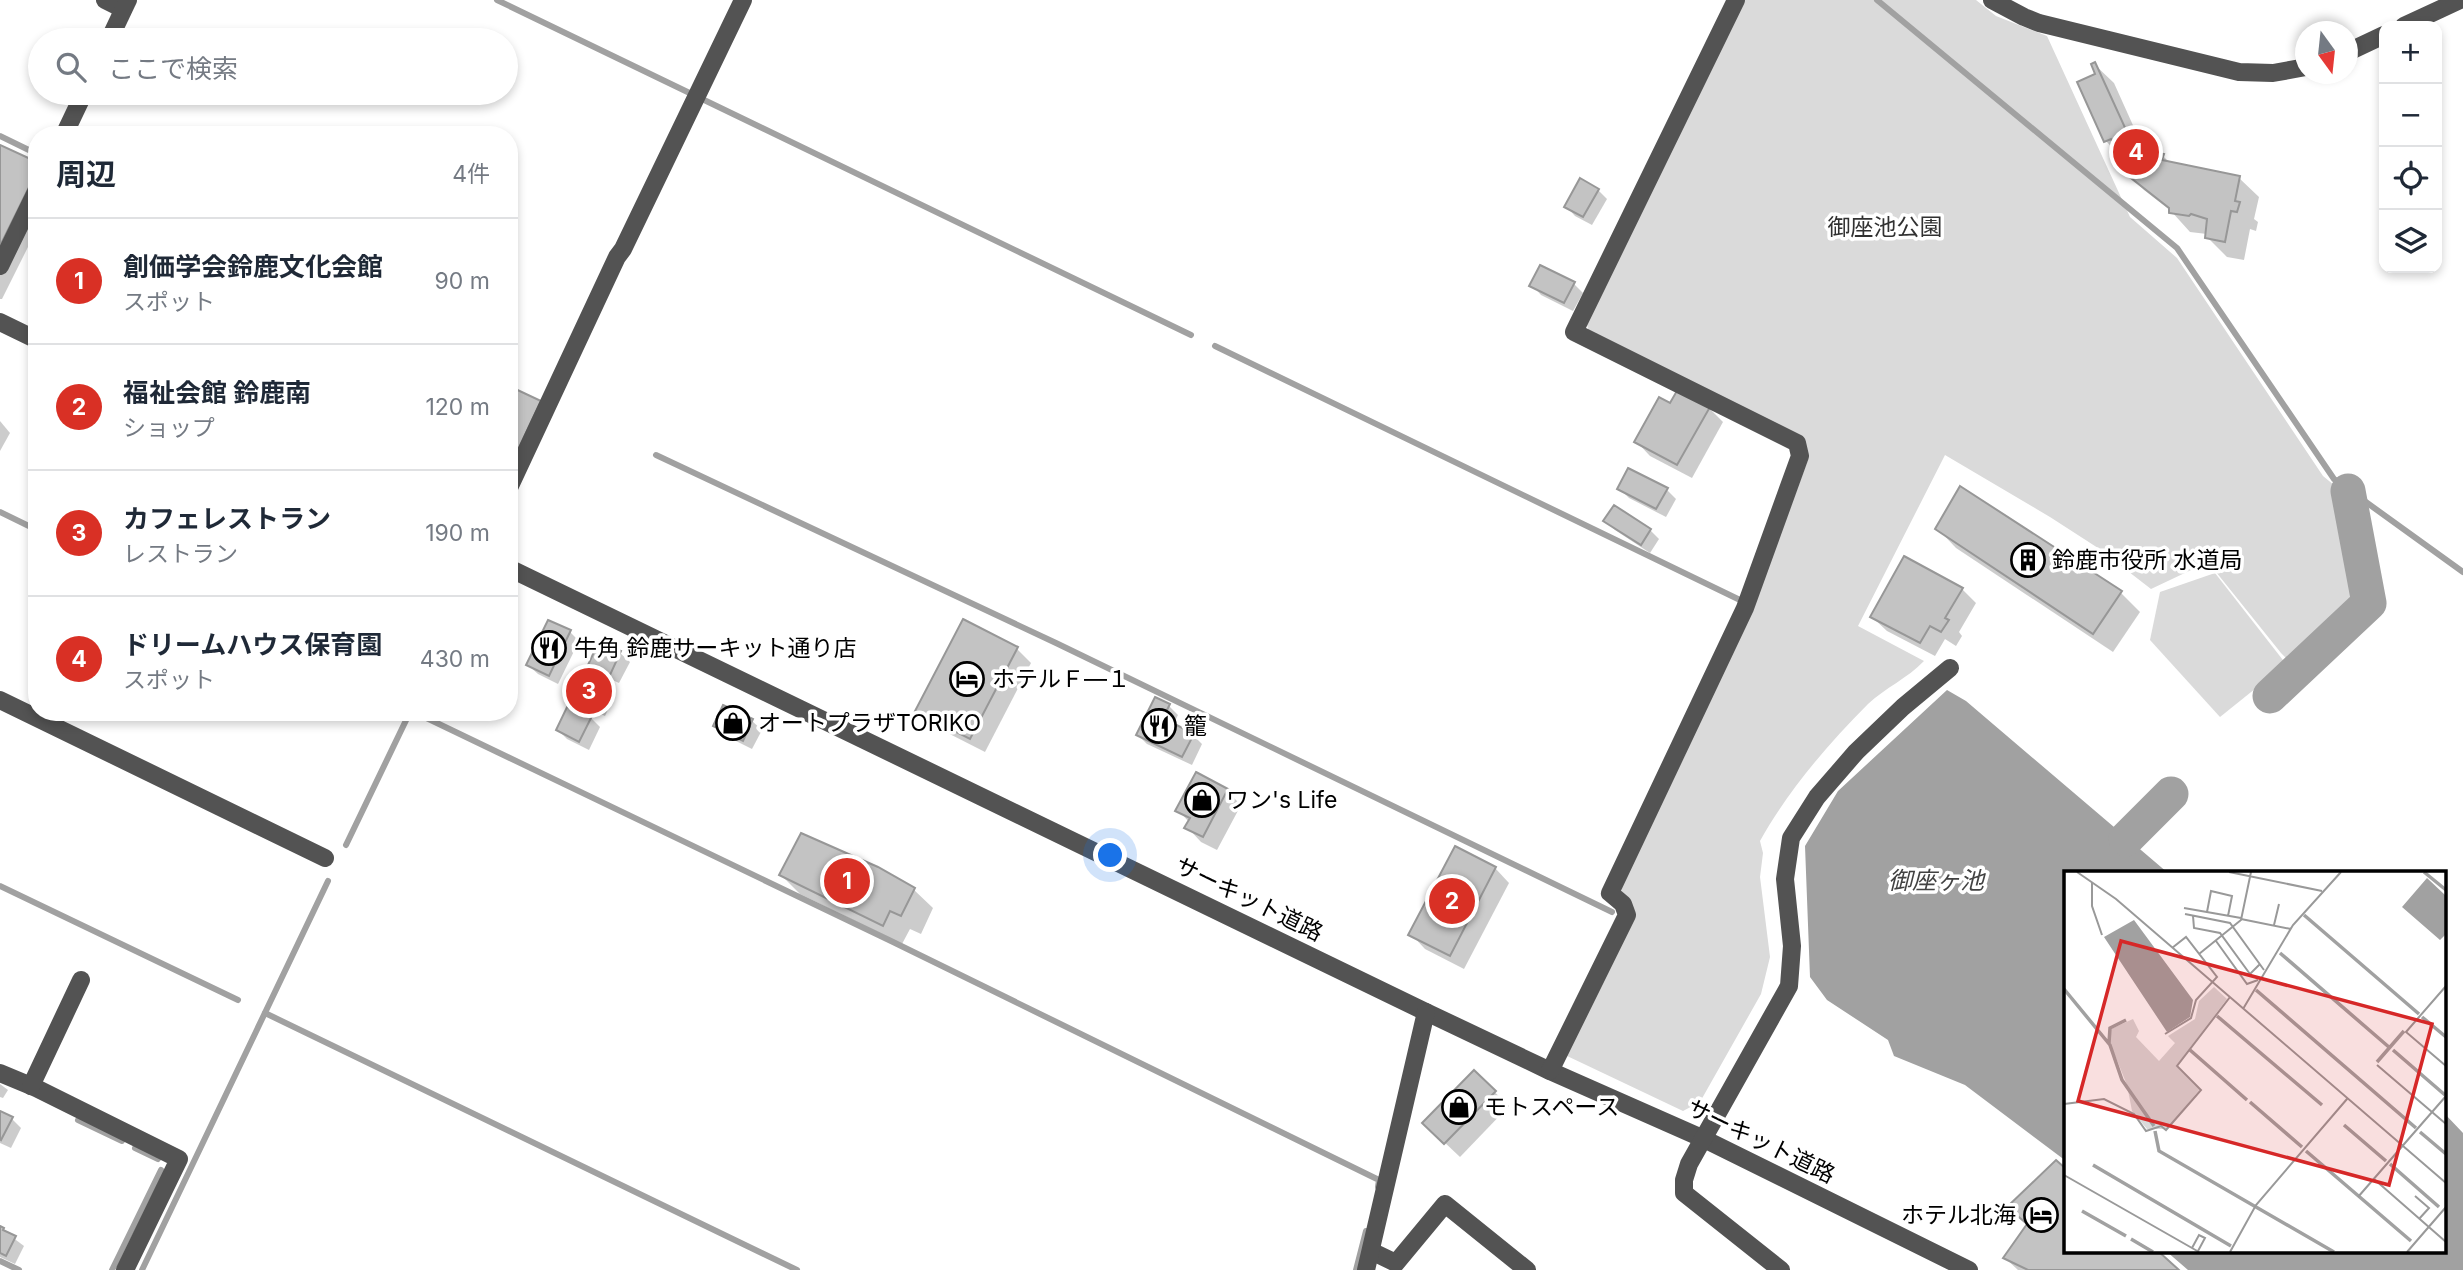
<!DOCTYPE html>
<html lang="ja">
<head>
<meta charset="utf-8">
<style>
	:root { --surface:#fff; --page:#f6f6f7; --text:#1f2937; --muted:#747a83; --line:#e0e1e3; --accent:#d93025 }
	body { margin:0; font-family:Inter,"Noto Sans JP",sans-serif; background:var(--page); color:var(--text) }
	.controls { position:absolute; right:21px; top:21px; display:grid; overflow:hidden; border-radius:14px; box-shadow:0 4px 10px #0003 }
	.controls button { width:63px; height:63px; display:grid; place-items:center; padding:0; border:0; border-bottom:2px solid var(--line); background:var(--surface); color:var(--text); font:35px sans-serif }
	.compass { position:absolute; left:2295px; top:21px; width:63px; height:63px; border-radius:50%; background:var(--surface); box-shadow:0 4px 10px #0003; rotate:165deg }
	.you { position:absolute; left:1111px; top:856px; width:24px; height:24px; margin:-18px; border:5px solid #fff; border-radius:50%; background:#1a73e8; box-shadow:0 0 0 10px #1a73e833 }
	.badge { display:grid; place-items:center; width:46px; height:46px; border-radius:50%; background:var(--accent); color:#fff; font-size:23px; font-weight:700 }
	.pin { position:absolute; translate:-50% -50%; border:4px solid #fff; box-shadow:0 2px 7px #0006 }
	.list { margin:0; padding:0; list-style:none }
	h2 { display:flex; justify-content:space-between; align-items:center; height:91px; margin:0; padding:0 28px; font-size:30px }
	h2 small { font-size:23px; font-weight:400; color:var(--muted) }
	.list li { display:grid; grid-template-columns:46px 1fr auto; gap:21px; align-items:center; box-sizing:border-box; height:126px; padding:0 28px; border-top:2px solid var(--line) }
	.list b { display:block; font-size:26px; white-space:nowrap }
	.list p { margin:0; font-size:23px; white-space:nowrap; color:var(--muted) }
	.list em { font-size:23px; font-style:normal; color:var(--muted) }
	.icon { flex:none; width:38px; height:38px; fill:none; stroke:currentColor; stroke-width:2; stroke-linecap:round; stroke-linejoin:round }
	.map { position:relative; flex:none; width:2463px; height:1270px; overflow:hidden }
	.search { position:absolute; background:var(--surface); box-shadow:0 4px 10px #0003; left:28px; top:28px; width:490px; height:77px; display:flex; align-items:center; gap:18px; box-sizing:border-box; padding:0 24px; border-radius:38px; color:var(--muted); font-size:26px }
	.panel { position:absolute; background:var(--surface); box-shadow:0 4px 10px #0003; left:28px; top:126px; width:490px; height:595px; border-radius:28px }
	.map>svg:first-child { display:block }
	.green { fill:#dadada }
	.water { fill:#a1a1a1 }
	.shadow { fill:#0003 }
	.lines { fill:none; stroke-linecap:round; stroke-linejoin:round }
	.stream { stroke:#a1a1a1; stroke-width:6 }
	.river { stroke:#a1a1a1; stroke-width:35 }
	.building { fill:#c3c3c3; stroke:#979797; stroke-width:2 }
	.minor { stroke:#535353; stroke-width:18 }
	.labels { text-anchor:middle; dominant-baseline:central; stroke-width:7; stroke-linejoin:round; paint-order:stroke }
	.park-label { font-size:23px; fill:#313131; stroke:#fff }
	.poi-label { font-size:23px; fill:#000; stroke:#fff; text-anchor:start }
	.street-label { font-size:23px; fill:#000; stroke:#fff }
	.water-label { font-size:24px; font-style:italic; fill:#424242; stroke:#fff }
	.inset-river { fill:none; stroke:#a1a1a1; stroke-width:3.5 }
	.inset-road { fill:none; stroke:#999; stroke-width:2 }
	.view { fill:#d62828; fill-opacity:0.15; stroke:#d62828; stroke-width:3.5 }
	.inset-edge { fill:none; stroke:#000; stroke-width:3.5 }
</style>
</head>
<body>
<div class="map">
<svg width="2463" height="1270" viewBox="0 0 2463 1270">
	<rect width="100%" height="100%" fill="#fff"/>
	<g class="green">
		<path d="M1741 0H1976L1996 16 2047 36 2130 217 2177 258 2323 476 2346 495 2340 506 2349 521 2363 602 2293 665 2281 653 2208 562 2151 589 2098 548 2050 517 1945 455 1858 626 1924 661C1908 678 1885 688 1868 704 1827 745 1788 791 1760 841L1763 853 1760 877 1770 957 1761 994 1700 1102 1683 1111 1565 1055 1634 915 1622 895 1621 887 1686 753V745L1753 609 1809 457 1804 441 1590 336 1586 321Z"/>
		<path d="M2215 573 2286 664 2220 717 2150 640 2160 592Z"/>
	</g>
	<g class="water">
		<path d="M1947 690 1966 701 2168 873H2066V1161L1965 1085 1894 1056 1888 1040 1827 1000 1810 977 1805 846 1838 791Z"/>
		<path d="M2444 1113 2463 1133V1270H2188L2166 1251H2444Z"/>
	</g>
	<g class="shadow">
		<path d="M2094 64 2114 83 2145 152 2163 156 2171 164 2239 178 2259 197 2254 219 2258 222 2256 231 2250 229 2244 260 2227 257 2207 237V234L2190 232 2171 211 2144 190 2124 170 2122 158 2106 141 2079 83 2097 75Z"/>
		<path d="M0 147 37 164V229L2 299H0Z"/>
		<path d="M1598 190 1607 199 1592 225 1575 216 1566 206Z"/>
		<path d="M1574 284 1583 293 1573 311 1541 295 1532 285Z"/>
		<path d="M509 388 528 458 509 449Z"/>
		<path d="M1671 405 1709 408 1723 422 1692 478 1650 456 1636 441Z"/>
		<path d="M0 421 10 433 0 451Z"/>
		<path d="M1619 488 1667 490 1676 499 1666 517 1629 498Z"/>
		<path d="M1960 489 2121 593 2140 612 2113 652 1956 548 1937 528Z"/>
		<path d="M1605 521 1650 530 1659 539 1650 553 1615 530Z"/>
		<path d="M1962 589 1976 603 1959 632 1962 636 1956 646 1945 639 1935 656 1887 631 1872 617Z"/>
		<path d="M570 632 579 641 558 684 538 674 528 665Z"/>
		<path d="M600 643 620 653 630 662 619 683 599 674 590 664Z"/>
		<path d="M1017 649 1031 663 985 752 932 725 917 710Z"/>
		<path d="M584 676 605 686 615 695 605 716 584 706 574 696Z"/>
		<path d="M1169 706 1178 715 1173 725 1193 735 1202 744 1192 765 1147 744 1138 735Z"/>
		<path d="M724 707 752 721 762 730 752 749 724 735 715 726Z"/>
		<path d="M591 718 600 727 589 750 567 739 558 730Z"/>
		<path d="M1227 791 1241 805 1217 850 1201 842 1187 827 1189 822 1178 810Z"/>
		<path d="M1495 868 1509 883 1464 969 1425 949 1411 934Z"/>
		<path d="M781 875 913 889 933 908 921 934 910 929 902 944 800 894Z"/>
		<path d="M1474 1072 1509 1106 1460 1157 1424 1123Z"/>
		<path d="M0 1084 8 1090 3 1098 0 1097Z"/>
		<path d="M0 1113 12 1119 21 1128 11 1148 0 1143Z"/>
		<path d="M2010 1207 2066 1251H2155L2177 1270H2018L2005 1258 2028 1225Z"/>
		<path d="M0 1228 24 1246 15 1264 0 1257Z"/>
	</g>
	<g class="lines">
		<g class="stream">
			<path d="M497 0 1191 335"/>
			<path d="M1877 0 2177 248 2334 479 2463 572"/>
			<path d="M0 136 37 154"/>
			<path d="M1215 346 1740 600"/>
			<path d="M656 455 1056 643 1612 912"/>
			<path d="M0 512 37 530"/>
			<path d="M414 712 891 941 1379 1180 1378 1187"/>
			<path d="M346 845 410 712"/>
			<path d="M0 886 238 1000"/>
			<path d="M265 1013 797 1270"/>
			<path d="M78 1120 122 1141"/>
			<path d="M135 1148 158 1159"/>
			<path d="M0 1261 19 1270"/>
			<path d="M112 1270 161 1170"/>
			<path d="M142 1270 328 881"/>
			<path d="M1356 1270 1366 1231"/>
		</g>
		<g class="river">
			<path d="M2270 696 2369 603 2348 491"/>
			<path d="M2126 839 2171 794"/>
		</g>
	</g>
	<g class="building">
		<path d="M2095 62 2127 132 2120 135 2127 150 2129 147 2164 154 2162 160 2240 176 2235 201 2240 202 2237 212 2231 211 2225 242 2205 238 2207 219 2191 214 2189 216 2169 213V208L2122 171 2123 164 2111 139 2104 142 2077 82 2095 74 2091 64Z"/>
		<path d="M0 145 37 162V171L0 246Z"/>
		<path d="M1580 178 1599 189 1583 217 1564 207Z"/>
		<path d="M1540 265 1575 282 1564 303 1529 286Z"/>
		<path d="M509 386 541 401 518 450 509 445Z"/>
		<path d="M1678 389 1710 407 1677 465 1634 442 1659 397 1670 403Z"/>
		<path d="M1628 468 1668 488 1656 509 1617 489Z"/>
		<path d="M1960 486 2122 591 2093 634 1935 529Z"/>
		<path d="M1614 505 1651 529 1641 545 1603 521Z"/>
		<path d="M1904 556 1963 588 1945 618 1949 620 1941 632 1930 626 1920 643 1870 617Z"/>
		<path d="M963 619 1018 647 970 739 915 711Z"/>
		<path d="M548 620 571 630 549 676 526 665Z"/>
		<path d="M599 641 621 651 610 675 588 665Z"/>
		<path d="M583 673 606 684 595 708 572 697Z"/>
		<path d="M1155 697 1170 704 1163 718 1194 734 1182 757 1136 735Z"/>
		<path d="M568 705 592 716 579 742 556 730Z"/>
		<path d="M723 705 753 719 743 741 713 726Z"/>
		<path d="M1196 772 1228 789 1203 837 1184 828 1190 818 1175 811Z"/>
		<path d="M801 833 878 867 915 888 901 916 890 911 883 926 779 875Z"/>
		<path d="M1455 846 1496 867 1450 956 1408 935Z"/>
		<path d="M1474 1070 1496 1091 1444 1144 1422 1123Z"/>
		<path d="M0 1111 13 1117 1 1140 0 1139Z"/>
		<path d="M2056 1160 2066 1169V1251H2158L2179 1270H2028L2003 1258 2027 1224 2007 1207Z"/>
		<path d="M0 1226 4 1228 3 1230 16 1236 6 1256 0 1253Z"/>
	</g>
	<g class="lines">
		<g class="minor">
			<path d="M105 0 123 9"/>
			<path d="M1992 0 2024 17 2039 23 2239 72 2273 73 2306 67"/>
			<path d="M2404 26 2460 0"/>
			<path d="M109 40 128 0"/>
			<path d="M2348 52 2384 35"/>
			<path d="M64 135 84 93"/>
			<path d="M0 266 37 190"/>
			<path d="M0 322 37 340"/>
			<path d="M509 488 617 257 623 249 743 0"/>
			<path d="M509 568 1426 1012 1550 1071 1704 1139 1969 1270"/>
			<path d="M0 700 325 858"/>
			<path d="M1550 1071 1627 915 1623 904 1610 893 1745 608 1800 456 1797 443 1574 332 1736 0"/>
			<path d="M0 1073 36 1088 179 1159 125 1270"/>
			<path d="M31 1086 81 980"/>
			<path d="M1371 1251 1396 1263 1445 1204 1527 1270"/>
			<path d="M1366 1270 1426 1012"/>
			<path d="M1781 1270 1684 1193V1180L1689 1164 1789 986 1792 946 1785 879 1791 838 1817 797 1856 752 1903 707 1950 668"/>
		</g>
	</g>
	<defs>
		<g id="building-ring" transform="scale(1.75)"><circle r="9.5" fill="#fff" stroke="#000" stroke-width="1.5"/><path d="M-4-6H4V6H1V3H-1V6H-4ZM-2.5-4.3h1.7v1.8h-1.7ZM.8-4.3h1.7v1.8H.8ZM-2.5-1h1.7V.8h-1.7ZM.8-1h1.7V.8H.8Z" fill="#000"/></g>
		<g id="restaurant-ring" transform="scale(1.75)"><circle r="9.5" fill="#fff" stroke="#000" stroke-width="1.5"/><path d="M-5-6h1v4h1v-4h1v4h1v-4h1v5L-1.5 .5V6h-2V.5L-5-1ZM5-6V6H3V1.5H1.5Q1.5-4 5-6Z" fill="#000"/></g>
		<g id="hotel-ring" transform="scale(1.75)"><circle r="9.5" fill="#fff" stroke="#000" stroke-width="1.5"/><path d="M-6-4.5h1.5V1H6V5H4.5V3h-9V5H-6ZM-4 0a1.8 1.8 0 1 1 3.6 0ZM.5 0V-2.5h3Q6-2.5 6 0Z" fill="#000"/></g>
		<g id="shop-ring" transform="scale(1.75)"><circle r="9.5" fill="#fff" stroke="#000" stroke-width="1.5"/><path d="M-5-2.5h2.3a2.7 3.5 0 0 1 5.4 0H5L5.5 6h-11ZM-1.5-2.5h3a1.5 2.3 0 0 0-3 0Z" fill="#000"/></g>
	</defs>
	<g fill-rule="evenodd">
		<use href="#building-ring" x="2028" y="560"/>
		<use href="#restaurant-ring" x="549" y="648"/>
		<use href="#hotel-ring" x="967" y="679"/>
		<use href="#shop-ring" x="733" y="723"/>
		<use href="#restaurant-ring" x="1159" y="726"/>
		<use href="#shop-ring" x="1202" y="800"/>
		<use href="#shop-ring" x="1459" y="1107"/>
		<use href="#hotel-ring" x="2041" y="1215"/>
	</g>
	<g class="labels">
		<g class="park-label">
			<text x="1885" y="227">御座池公園</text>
		</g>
		<g class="poi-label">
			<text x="2052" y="560">鈴鹿市役所 水道局</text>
			<text x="574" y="648">牛角 鈴鹿サーキット通り店</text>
			<text x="992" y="679">ホテルＦ―１</text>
			<text x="758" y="723">オートプラザTORIKO</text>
			<text x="1184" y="726">籠</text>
			<text x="1226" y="800">ワン's Life</text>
			<text x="1484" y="1107">モトスペース</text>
			<text x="2016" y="1215" text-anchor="end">ホテル北海</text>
		</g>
		<g class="street-label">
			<text transform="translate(1249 899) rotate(26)">サーキット道路</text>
			<text transform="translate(1761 1141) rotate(26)">サーキット道路</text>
		</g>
		<g class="water-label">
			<text x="1936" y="880">御座ヶ池</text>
		</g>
	</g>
	<g transform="translate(2064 871)">
		<rect width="382" height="382" fill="#fff"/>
		<path d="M150 116 163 128 112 195 136 218 103 258H83L68 240 63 214 46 172 47 158 69 148 75 160 72 166 95 190 111 172 104 165 131 148 135 130Z" fill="#dadada"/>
		<path d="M363 7 381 24V64L376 69 338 36ZM70 49 129 129 126 146 103 161 40 66Z" fill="#a1a1a1"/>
		<path class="inset-river" d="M360 1 382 19M240 44 355 143M216 82 326 177M0 118 46 174 58 209 90 255M192 119 352 257M153 145 258 234M358 146 382 166M45 172 46 157 62 149M126 179 183 229M329 179 381 224M313 191 340 160M186 231 238 276M280 254 322 290M91 260 95 280 270 381M356 261 382 283M242 280 347 370M326 293 375 336M29 294 167 375M18 340 62 365M67 368 89 381"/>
		<path class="inset-road" d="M13 1 52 28 382 312M165 1 258 20M28 11V35L38 64M120 37 177 47M143 41 147 20 168 25 164 45M121 43 166 52 200 99M129 45 130 57 156 62 186 103 196 93M177 48 227 58M210 54 215 33M152 70 183 113 194 109M135 83 177 49 187 1M382 115 342 161 382 195M179 138 229 54 277 1M101 163 127 147 132 129 153 106 122 66 108 77M313 194 382 253M0 233 40 228 70 243 82 260 97 255 102 259 137 219 113 195 166 126M0 304 135 381M310 308 382 371M351 325 365 337 355 348M294 326 382 225M128 377 135 364 141 367 134 380M166 381 192 334 283 228M343 381 382 336"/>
		<path class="view" d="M57 70 368 153 325 314 14 230Z"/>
		<rect width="382" height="382" class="inset-edge"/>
	</g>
</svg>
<div class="controls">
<button>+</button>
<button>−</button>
<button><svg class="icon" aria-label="locate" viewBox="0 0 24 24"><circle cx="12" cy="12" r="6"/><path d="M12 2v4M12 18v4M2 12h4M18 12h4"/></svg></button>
<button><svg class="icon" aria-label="layers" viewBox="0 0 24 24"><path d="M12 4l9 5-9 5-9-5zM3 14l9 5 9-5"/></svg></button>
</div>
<svg class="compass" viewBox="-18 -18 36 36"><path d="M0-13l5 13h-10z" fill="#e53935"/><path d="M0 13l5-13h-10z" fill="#747a83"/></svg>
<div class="you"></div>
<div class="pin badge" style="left:847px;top:881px">1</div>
<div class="pin badge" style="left:1452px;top:901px">2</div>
<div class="pin badge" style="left:589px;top:691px">3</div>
<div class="pin badge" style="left:2136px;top:152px">4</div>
<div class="search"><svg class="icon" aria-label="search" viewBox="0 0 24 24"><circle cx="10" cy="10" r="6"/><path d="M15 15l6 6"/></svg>ここで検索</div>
<section class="panel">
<h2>周辺<small>4件</small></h2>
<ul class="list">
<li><span class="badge">1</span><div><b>創価学会鈴鹿文化会館</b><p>スポット</p></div><em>90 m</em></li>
<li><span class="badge">2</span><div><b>福祉会館 鈴鹿南</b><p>ショップ</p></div><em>120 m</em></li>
<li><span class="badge">3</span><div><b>カフェレストラン</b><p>レストラン</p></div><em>190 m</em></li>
<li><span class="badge">4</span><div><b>ドリームハウス保育園</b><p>スポット</p></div><em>430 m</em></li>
</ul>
</section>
</div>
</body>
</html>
